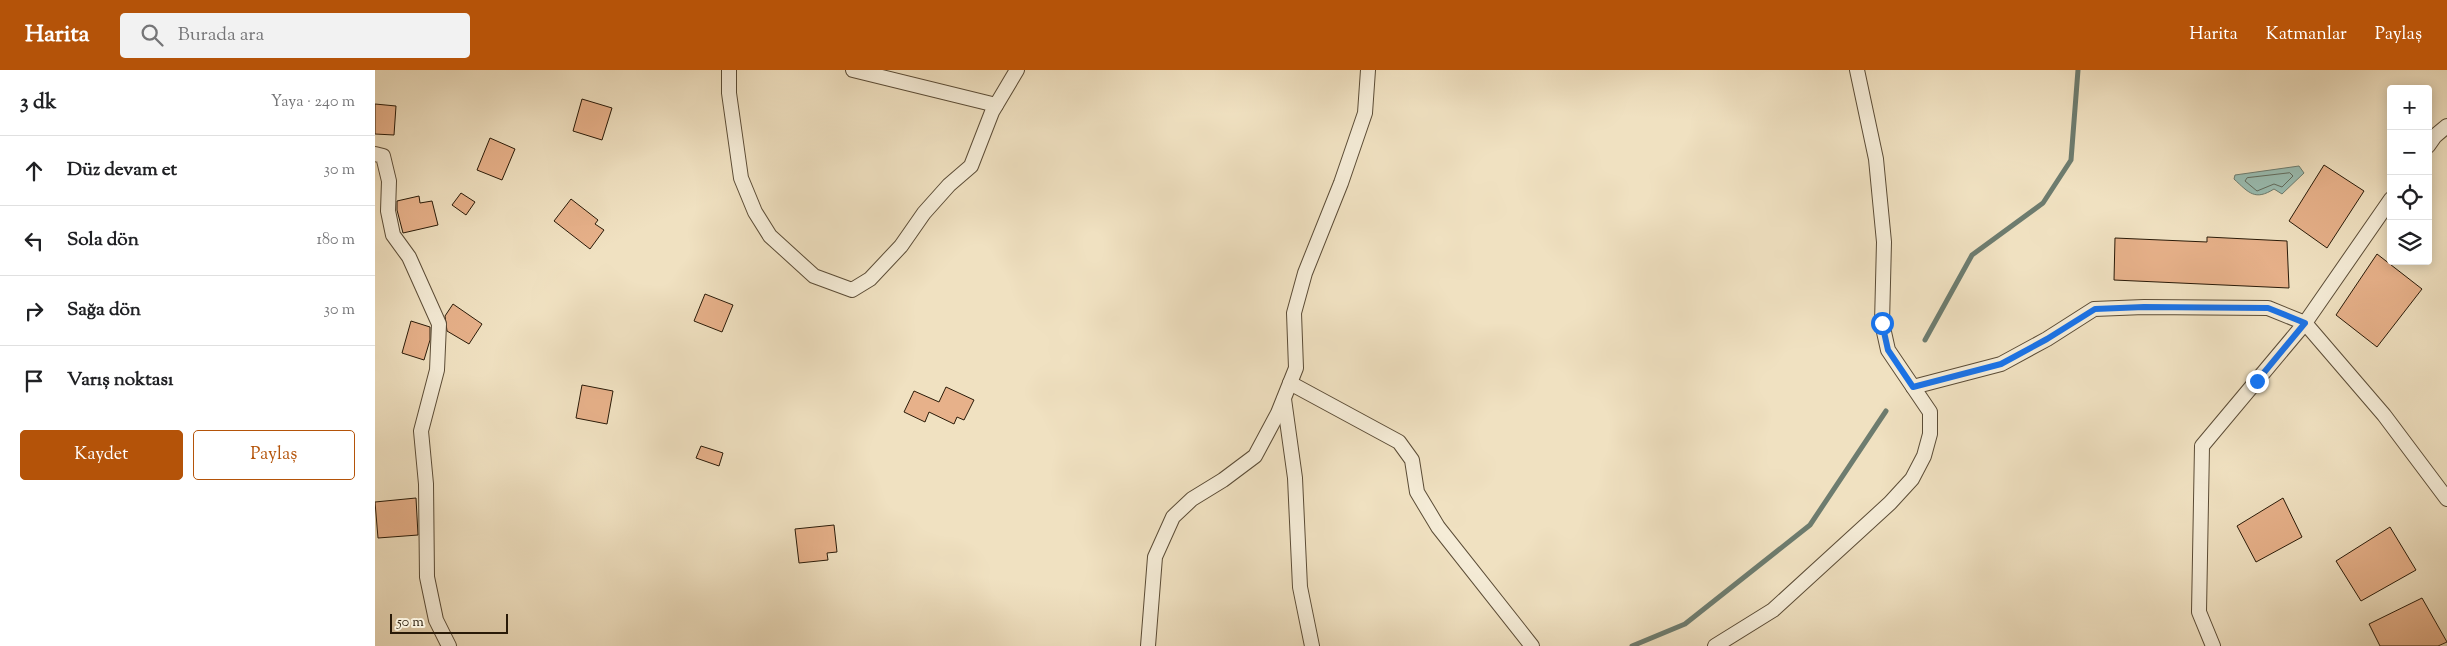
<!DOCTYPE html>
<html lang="tr">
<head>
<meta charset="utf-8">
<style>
	:root { --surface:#fff; --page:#f2f2f2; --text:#202124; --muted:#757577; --line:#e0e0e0; --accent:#b45309 }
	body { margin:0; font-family:"Sorts Mill Goudy",serif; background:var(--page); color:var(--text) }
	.controls { position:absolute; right:15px; top:15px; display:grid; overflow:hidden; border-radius:5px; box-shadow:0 2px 12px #0003 }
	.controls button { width:45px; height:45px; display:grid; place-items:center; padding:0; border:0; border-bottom:1px solid var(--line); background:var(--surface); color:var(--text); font:25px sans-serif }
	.scale { position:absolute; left:15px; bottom:12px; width:118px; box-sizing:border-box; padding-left:5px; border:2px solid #291a08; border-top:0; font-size:14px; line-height:18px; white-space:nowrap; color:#291a08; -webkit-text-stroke:4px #f5ecd7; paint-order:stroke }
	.stop { position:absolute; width:15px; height:15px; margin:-11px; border:4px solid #1a73e8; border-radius:50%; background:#fff }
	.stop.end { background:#1a73e8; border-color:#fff; box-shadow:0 1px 5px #0008 }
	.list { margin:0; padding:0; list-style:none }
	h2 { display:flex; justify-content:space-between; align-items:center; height:65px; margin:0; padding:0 20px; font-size:21px }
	h2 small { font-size:16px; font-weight:400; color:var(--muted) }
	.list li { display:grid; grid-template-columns:32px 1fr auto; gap:15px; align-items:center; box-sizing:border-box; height:70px; padding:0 20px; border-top:1px solid var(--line) }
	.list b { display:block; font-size:19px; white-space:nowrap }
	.list em { font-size:16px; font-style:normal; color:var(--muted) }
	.actions { display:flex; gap:10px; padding:15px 20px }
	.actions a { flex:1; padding:11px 0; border:1px solid var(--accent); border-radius:5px; text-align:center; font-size:18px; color:var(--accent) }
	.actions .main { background:var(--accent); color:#fff }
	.icon { flex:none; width:28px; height:28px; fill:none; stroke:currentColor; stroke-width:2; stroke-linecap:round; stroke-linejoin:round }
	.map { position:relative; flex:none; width:2072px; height:576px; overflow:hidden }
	header { display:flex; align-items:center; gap:30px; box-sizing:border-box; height:70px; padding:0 25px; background:var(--accent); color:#fff }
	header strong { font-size:24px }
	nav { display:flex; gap:28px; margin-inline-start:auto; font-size:18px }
	.search { width:350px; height:45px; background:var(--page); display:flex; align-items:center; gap:12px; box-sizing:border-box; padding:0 18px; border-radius:5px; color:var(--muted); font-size:19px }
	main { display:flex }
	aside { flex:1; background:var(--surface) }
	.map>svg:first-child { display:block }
	.water { fill:#9abeb3; stroke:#6d7c6f }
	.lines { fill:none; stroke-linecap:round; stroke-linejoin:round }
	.shore { stroke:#626c5e; stroke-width:1 }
	.stream { stroke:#6d7c6f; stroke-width:5 }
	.building { fill:#e7b18a; stroke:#291a08 }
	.street-casing { stroke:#5b4c36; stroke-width:16 }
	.street { stroke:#f5ecd7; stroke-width:14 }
	.route { stroke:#1a73e8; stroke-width:6 }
</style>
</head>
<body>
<header>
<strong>Harita</strong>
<div class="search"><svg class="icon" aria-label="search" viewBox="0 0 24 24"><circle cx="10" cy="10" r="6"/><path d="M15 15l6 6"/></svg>Burada ara</div>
<nav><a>Harita</a><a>Katmanlar</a><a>Paylaş</a></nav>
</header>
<main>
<aside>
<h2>3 dk<small>Yaya · 240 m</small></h2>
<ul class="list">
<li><svg class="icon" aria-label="ahead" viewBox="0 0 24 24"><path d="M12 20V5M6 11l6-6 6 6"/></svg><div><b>Düz devam et</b></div><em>30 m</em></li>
<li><svg class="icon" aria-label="left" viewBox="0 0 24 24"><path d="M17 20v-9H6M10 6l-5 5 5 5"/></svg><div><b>Sola dön</b></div><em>180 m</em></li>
<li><svg class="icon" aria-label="right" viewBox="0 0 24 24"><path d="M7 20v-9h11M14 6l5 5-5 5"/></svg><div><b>Sağa dön</b></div><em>30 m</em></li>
<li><svg class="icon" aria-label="arrive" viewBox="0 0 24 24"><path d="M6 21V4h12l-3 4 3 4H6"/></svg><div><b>Varış noktası</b></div></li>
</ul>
<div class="actions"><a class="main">Kaydet</a><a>Paylaş</a></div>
</aside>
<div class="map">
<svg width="2072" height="576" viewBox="0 0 2072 576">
	<rect width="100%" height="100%" fill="#f0e1c1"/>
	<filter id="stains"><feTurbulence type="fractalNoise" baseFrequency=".004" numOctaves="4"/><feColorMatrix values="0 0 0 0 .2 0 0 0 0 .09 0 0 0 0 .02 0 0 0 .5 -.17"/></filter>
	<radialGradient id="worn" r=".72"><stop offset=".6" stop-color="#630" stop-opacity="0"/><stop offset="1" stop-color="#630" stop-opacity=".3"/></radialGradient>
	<path class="water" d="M1924 96 1929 103 1907 124 1899 119C1880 131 1874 123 1859 109L1860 105Z"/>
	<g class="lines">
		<path class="shore" d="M1915 103 1918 106 1907 117 1899 114 1882 121 1870 111 1872 108Z"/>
		<g class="stream">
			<path d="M1550 270 1597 185 1668 133 1696 90 1703 0"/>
			<path d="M1257 576 1310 554 1435 455 1511 341"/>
		</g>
	</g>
	<g class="building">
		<path d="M207 29 237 38 227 70 198 61Z"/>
		<path d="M0 34 21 36 19 65 0 64Z"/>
		<path d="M115 68 140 79 127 110 102 100Z"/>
		<path d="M1949 95 1989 121 1952 178 1914 151Z"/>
		<path d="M86 123 100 132 91 145 77 135Z"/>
		<path d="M44 126 45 133 57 131 63 155 28 163 22 140V131Z"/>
		<path d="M196 129 223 150 220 154 229 160 215 179 179 151Z"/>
		<path d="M1832 167 1912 171 1914 218 1739 210 1740 168 1832 172Z"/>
		<path d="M2002 184 2047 219 2002 277 1961 245Z"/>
		<path d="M330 224 358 235 347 262 319 251Z"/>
		<path d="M78 234 107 254 94 274 72 261 70 246Z"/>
		<path d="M36 251 55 257V270L49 290 27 283Z"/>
		<path d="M207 315 238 321 232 354 201 348Z"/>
		<path d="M571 317 599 330 589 350 582 347 579 354 554 342 550 352 529 342 539 321 564 332Z"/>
		<path d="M326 376 348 383 344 396 321 388Z"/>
		<path d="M41 428 43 465 3 468 0 432Z"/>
		<path d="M1908 428 1927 467 1881 492 1862 456Z"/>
		<path d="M459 455 462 482 452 483 453 490 424 493 420 459Z"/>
		<path d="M2015 457 2041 500 1986 531 1961 491Z"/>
		<path d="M2047 528 2072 572 2063 576H2005L1994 554Z"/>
	</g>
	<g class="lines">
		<g class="street-casing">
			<g id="street">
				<path d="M354 0V23L366 108 380 142 395 166 439 206 477 220 495 209 526 176 549 143 574 115 596 96 617 42 642 0"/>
				<path d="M478 0 621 35"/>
				<path d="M2053 76 2060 66 2072 56"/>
				<path d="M0 84 8 86 14 111 13 141 18 165 34 187 64 254 62 300 46 361 51 414 52 507 61 550 74 576"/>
				<path d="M915 313 1024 372 1037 390 1042 422 1063 457 1157 576"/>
				<path d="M1538 317 1626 294 1672 269 1719 239 1769 237 1893 238 1930 253 2009 345 2072 429"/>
				<path d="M909 329 920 408 925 517 937 576"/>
				<path d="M773 576 780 487 798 447 817 429 848 410 880 386 903 343 921 298 919 243 930 203 966 113 990 43 993 0"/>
				<path d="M1340 576 1398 540 1515 433 1537 409 1549 386 1555 364V342L1513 280 1507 253 1509 172 1501 89 1482 0"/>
				<path d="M1838 576 1824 542 1827 376 1930 253 2016 129"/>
			</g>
		</g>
		<use href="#street" class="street"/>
	</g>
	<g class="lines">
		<path class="route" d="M1507 253 1513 280 1538 317 1626 294 1672 269 1720 239 1769 237 1893 238 1930 253 1882 311"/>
	</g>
	<rect width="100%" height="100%" filter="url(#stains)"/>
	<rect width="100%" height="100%" fill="url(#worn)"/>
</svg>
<div class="controls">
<button>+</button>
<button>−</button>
<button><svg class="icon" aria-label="locate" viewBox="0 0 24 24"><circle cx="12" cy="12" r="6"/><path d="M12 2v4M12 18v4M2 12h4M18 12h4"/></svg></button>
<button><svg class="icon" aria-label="layers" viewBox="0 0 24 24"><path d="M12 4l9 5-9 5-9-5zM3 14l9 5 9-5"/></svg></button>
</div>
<div class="scale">50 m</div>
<div class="stop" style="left:1507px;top:253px"></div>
<div class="stop end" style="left:1882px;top:311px"></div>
</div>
</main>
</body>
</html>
